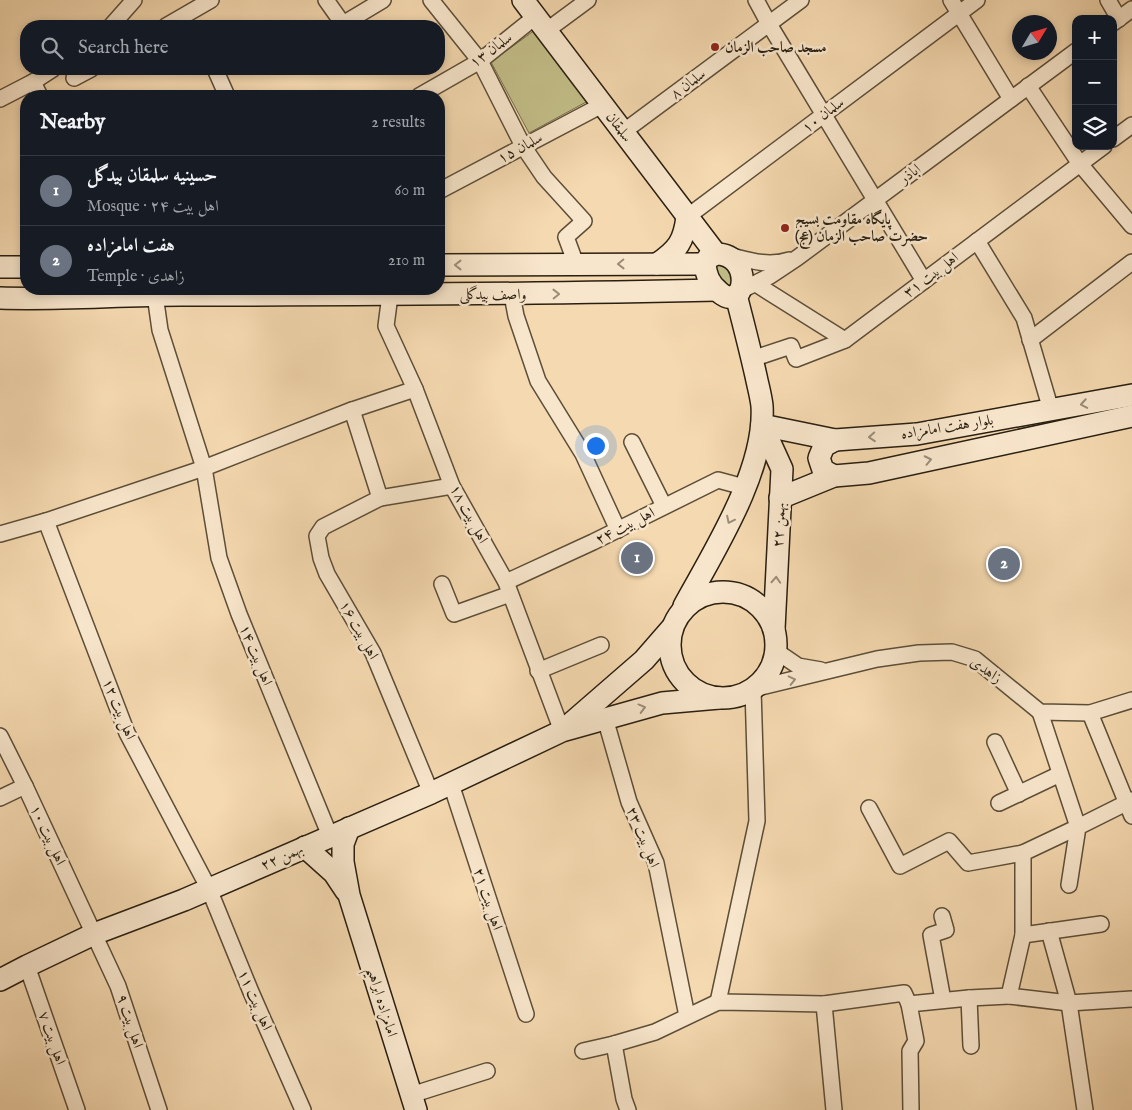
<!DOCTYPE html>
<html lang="en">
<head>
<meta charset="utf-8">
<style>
	:root { --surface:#171b24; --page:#20242c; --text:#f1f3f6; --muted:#9ea1a6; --line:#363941; --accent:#2563eb }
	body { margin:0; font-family:"IM FELL English",Amiri,serif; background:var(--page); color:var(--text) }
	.controls { position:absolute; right:15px; top:15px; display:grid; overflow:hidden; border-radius:10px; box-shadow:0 2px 8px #0003 }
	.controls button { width:45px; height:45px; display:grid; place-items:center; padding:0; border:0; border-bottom:1px solid var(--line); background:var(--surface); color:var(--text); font:25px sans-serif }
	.compass { position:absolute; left:1012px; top:15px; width:45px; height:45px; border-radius:50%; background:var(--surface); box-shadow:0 2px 8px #0003; rotate:52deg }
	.you { position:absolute; left:595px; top:445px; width:18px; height:18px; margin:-12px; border:4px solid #fff; border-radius:50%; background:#1a73e8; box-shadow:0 0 0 8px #1a73e833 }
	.badge { display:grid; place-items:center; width:32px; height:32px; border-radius:50%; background:var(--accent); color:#fff; font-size:16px; font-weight:700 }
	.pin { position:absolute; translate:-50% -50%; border:2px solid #fff; box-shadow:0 1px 5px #0006 }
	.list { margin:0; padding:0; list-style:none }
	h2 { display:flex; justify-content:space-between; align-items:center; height:65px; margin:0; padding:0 20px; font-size:21px }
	h2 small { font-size:16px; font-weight:400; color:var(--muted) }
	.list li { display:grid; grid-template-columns:32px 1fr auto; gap:15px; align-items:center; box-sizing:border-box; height:70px; padding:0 20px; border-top:1px solid var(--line) }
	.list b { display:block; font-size:19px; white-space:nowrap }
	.list p { margin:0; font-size:16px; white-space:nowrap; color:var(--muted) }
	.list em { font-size:16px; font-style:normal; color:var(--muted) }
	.icon { flex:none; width:28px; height:28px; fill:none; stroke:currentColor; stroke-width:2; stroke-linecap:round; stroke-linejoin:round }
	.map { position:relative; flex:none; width:1132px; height:1110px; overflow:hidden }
	.search { position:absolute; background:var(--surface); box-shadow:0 2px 8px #0003; left:20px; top:20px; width:425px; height:55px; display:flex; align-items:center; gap:12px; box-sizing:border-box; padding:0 18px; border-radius:20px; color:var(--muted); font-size:19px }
	.panel { position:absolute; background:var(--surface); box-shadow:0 2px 8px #0003; left:20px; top:90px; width:425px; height:205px; border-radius:20px }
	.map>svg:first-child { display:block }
	.green { fill:#c2bd87; stroke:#766e4c }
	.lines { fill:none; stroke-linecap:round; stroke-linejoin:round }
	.street-casing { stroke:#5c4e39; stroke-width:18 }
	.secondary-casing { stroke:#291f11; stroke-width:24 }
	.street { stroke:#f8e6cc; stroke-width:15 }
	.secondary { stroke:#f8e6cc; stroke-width:21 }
	.oneway { stroke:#9b8c78 }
	.poi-dot { fill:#8f2418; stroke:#f8e6cc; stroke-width:2 }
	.labels { text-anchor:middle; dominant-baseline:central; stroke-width:5; stroke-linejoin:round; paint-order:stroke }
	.poi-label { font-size:15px; font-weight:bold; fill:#291f11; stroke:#f8e6cc; text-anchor:start }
	.street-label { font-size:15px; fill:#291f11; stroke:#f8e6cc }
</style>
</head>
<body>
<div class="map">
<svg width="1132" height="1110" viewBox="0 0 1132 1110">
	<rect width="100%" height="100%" fill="#f5d9b0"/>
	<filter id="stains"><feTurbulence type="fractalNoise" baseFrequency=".004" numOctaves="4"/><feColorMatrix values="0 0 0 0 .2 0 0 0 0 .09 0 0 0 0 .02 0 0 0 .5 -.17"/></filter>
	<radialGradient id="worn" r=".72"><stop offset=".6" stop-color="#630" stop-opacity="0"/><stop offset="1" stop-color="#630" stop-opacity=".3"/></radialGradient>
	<g class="green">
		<path d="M535 30 588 101 529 133 491 62Z"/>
		<path d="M717 260 728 264 738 284 725 289 711 269Z"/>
	</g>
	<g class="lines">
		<g class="street-casing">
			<g id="street">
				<path d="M326 0 343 24 383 0"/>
				<path d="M431 0 480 61 523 146 544 177 584 221 566 237 576 264"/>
				<path d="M756 0 769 24 924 281"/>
				<path d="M951 0 1011 99"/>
				<path d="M1108 0 1119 19"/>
				<path d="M1113 23 1132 9"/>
				<path d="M111 26 134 0"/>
				<path d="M166 26 211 0"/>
				<path d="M546 31 588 0"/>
				<path d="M215 69 227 96"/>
				<path d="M74 78 91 69"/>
				<path d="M33 82 40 96"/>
				<path d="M1028 86 1080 164 1132 226"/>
				<path d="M419 96 480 61 535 17"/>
				<path d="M0 99 33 82 53 69"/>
				<path d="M623 132 801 0"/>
				<path d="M1113 139 1132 125"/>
				<path d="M439 191 602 105"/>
				<path d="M687 217 977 0"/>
				<path d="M977 241 1024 318 1051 410"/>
				<path d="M728 255C748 260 768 267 789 260"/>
				<path d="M756 284 845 340"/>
				<path d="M740 291 770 276 797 258 1076 51"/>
				<path d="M155 295 160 330 204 468 219 558 239 614 330 836"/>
				<path d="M390 295 386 326 415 389 452 486 506 582 562 731"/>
				<path d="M512 295 516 316 538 381 583 454 618 530"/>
				<path d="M1030 340 1132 262"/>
				<path d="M752 359 791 346 796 359 845 340 1104 146"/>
				<path d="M415 389 352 410 380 498 452 486"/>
				<path d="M632 442 664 506"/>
				<path d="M380 498 323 527 317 536 321 558 327 574 373 653 431 793"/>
				<path d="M46 521 127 733 209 889 251 992 303 1110"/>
				<path d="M0 534 46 521 204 468 352 410"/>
				<path d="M506 582 593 542 718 480 744 487"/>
				<path d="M442 584 454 614 510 594"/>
				<path d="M776 651 798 666 821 670"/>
				<path d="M538 671 601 645"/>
				<path d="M1040 712 1078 827 1023 853V935L1009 996 1069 1003 1132 999"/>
				<path d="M1090 713 1132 816"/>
				<path d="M605 718 629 802 656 863 687 1016"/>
				<path d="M0 736 25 786 118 986 159 1110"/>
				<path d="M995 742 1019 794"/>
				<path d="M451 784 526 1014"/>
				<path d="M0 798 25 786"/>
				<path d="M999 803 1060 774"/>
				<path d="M869 808 900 866 949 841 968 863 1023 853"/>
				<path d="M1069 885 1078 827 1132 800"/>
				<path d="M942 916 946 930 931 935 943 1000"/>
				<path d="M1049 931 1069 1003 1085 1110"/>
				<path d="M1023 935 1101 924"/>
				<path d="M27 966 77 1110"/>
				<path d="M969 998 971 1046"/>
				<path d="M718 1002 757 821 753 689 877 659 919 653 952 652 975 659 1040 712 1090 713 1132 700"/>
				<path d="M824 1004 834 1110"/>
				<path d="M614 1044 624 1099 628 1110"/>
				<path d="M583 1051 614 1044 655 1032 718 1002 824 1004 904 993 909 1004"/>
				<path d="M411 1095 487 1071"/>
				<path d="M911 1110 910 1051 916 1041 909 1004 969 998 1009 996"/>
			</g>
		</g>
		<g class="secondary-casing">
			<g id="secondary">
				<path d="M523 0 716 254"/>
				<path d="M716 254C755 254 746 317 718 291 709 283 706 275 705 264L708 258Z"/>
				<path d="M657 264C678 250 684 241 687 217"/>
				<path d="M439 265 705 264"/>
				<path d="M0 267H26"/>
				<path d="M0 298C60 300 121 295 181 295 360 295 538 294 717 290"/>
				<path d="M762 425 835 440 917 434 1132 395"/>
				<path d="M762 425 782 469 774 629"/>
				<path d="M834 476 823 470 819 458 824 446 835 440"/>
				<path d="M780 498 834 476 869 473 1132 416"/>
				<circle cx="723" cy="645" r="53"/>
				<path d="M684 606C714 551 766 470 762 406 761 396 758 386 756 376 750 349 743 322 736 295"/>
				<path d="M568 726 644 660 671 629"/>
				<path d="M349 828 343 844V862L349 895 416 1110"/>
				<path d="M305 847 334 873 346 891"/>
				<path d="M0 980 27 966 94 934 184 900 431 793 562 731 662 703 719 698"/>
			</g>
		</g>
		<use href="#street" class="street"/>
		<use href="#secondary" class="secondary"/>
	</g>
	<defs><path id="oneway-chevron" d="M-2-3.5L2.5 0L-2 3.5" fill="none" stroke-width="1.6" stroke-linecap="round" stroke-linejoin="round" transform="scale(1.25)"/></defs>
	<g class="oneway">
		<use href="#oneway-chevron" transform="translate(621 264) rotate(179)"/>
		<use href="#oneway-chevron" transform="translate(458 265) rotate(180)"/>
		<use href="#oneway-chevron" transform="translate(556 294) rotate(-1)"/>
		<use href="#oneway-chevron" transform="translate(1084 404) rotate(170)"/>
		<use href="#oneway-chevron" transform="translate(872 437) rotate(176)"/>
		<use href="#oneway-chevron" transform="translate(928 460) rotate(-12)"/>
		<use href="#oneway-chevron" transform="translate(730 520) rotate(116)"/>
		<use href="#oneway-chevron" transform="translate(776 580) rotate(-87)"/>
		<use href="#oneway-chevron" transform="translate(792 680) rotate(-13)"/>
		<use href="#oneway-chevron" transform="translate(642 708) rotate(-15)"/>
	</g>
	<g class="poi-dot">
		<circle cx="715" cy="47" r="5"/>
		<circle cx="785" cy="228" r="5"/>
	</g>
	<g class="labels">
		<g class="poi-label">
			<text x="725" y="47">مسجد صاحب الزمان</text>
			<text x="795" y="219">پایگاه مقاومت بسیج<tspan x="795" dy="17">حضرت صاحب الزمان (عج)</tspan></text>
		</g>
		<g class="street-label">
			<text transform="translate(491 50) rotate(-36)">سلمان ۱۳</text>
			<text transform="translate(688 84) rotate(-37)">سلمان ۸</text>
			<text transform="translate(823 115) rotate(-37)">سلمان ۱۰</text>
			<text transform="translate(619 127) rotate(53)">سلمقان</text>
			<text transform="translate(520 148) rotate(-28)">سلمان ۱۵</text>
			<text transform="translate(910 174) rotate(-37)">اباذر</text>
			<text transform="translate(931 275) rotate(-37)">اهل بیت ۳۱</text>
			<text x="493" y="294">واصف بیدگلی</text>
			<text transform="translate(947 427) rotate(-9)">بلوار هفت امامزاده</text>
			<text transform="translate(469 514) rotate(62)">اهل بیت ۱۸</text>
			<text transform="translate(779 525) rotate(-87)">۲۲ بهمن</text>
			<text transform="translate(625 526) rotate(-27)">اهل بیت ۲۴</text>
			<text transform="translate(359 630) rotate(61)">اهل بیت ۱۶</text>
			<text transform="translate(256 655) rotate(68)">اهل بیت ۱۴</text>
			<text transform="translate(986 670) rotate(35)">زاهدی</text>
			<text transform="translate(119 709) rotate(68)">اهل بیت ۱۲</text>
			<text transform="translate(48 835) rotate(65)">اهل بیت ۱۰</text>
			<text transform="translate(643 837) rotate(68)">اهل بیت ۲۳</text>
			<text transform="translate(282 857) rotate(-24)">۲۲ بهمن</text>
			<text transform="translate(488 899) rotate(72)">اهل بیت ۲۱</text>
			<text transform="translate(255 1000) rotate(67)">اهل بیت ۱۱</text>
			<text transform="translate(382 1002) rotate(73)">امامزاده ابراهیم</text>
			<text transform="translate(130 1021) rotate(72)">اهل بیت ۹</text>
			<text transform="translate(52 1038) rotate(71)">اهل بیت ۷</text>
		</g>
	</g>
	<rect width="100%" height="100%" filter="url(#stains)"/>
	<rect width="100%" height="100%" fill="url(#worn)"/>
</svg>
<div class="controls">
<button>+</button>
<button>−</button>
<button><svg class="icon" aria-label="layers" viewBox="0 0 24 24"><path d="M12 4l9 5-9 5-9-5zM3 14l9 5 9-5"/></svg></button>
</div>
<svg class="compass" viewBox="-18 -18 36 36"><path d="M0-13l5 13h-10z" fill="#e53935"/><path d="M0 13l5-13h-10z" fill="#9ea1a6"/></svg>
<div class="you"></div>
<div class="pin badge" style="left:637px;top:558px;background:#6b7280">1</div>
<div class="pin badge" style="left:1004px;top:564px;background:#6b7280">2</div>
<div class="search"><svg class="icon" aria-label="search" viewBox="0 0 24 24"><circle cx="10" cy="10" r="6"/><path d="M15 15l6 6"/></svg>Search here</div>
<section class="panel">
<h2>Nearby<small>2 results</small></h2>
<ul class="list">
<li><span class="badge" style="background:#6b7280">1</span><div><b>حسینیه سلمقان بیدگل</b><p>Mosque · اهل بیت ۲۴</p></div><em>60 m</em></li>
<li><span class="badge" style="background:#6b7280">2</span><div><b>هفت امامزاده</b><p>Temple · زاهدی</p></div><em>210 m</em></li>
</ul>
</section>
</div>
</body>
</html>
